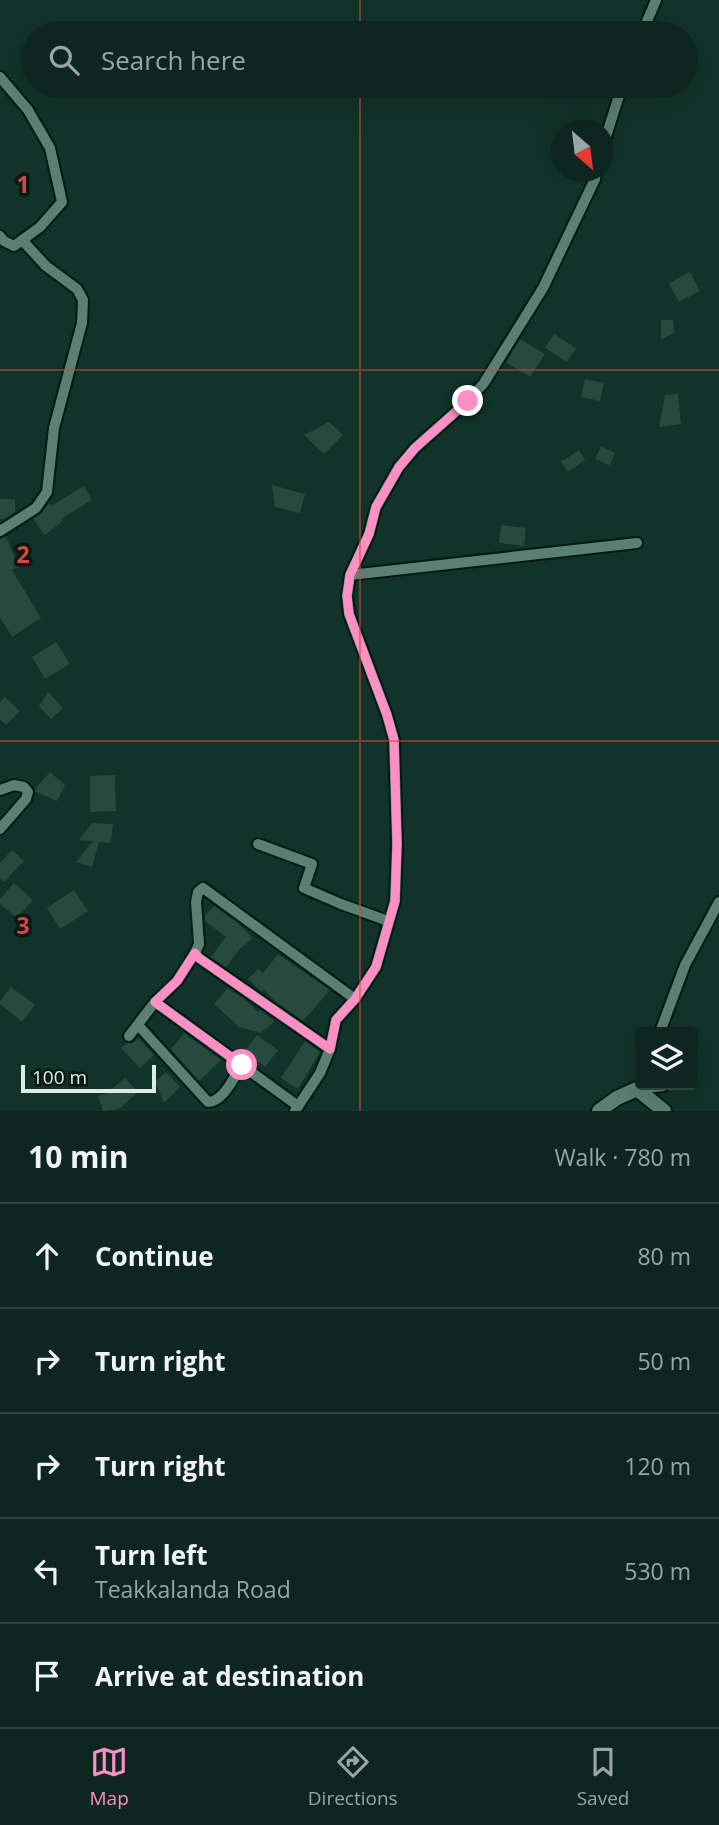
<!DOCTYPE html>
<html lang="en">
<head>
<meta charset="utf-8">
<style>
	:root { --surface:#0d261f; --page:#162e28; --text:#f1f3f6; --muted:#9aa5a4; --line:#2d433d; --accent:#fc8fc3 }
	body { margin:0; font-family:"Open Sans",sans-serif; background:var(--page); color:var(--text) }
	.controls { position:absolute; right:21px; bottom:21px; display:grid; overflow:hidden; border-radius:7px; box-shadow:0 7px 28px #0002 }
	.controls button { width:63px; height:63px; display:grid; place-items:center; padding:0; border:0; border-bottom:2px solid var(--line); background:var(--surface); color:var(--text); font:35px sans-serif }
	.compass { position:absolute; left:551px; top:119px; width:63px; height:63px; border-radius:50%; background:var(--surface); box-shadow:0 7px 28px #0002; rotate:152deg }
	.scale { position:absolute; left:21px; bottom:18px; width:135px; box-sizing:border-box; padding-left:7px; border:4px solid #dbeee6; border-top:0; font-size:19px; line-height:24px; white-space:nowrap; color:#dbeee6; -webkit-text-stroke:5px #0a1813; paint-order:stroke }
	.stop { position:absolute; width:21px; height:21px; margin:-16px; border:5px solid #fc8fc3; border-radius:50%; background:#fff }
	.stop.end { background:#fc8fc3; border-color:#fff; box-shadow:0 2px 7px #0008 }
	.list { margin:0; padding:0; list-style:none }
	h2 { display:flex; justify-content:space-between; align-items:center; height:91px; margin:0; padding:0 28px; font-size:30px }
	h2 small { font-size:23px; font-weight:400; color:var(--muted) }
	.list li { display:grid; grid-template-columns:46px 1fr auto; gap:21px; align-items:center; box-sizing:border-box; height:105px; padding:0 28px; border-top:2px solid var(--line) }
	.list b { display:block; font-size:26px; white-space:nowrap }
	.list p { margin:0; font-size:23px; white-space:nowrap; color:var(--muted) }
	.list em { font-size:23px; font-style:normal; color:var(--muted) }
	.icon { flex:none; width:38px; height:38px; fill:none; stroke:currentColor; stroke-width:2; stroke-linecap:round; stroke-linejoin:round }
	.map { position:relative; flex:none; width:719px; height:1111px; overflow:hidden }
	.search { position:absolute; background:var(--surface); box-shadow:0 7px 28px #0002; left:21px; right:21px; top:21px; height:77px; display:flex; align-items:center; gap:18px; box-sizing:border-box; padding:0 24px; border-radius:38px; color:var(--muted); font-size:26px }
	.sheet { height:616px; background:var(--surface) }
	nav { display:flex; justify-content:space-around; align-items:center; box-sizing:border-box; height:98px; border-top:2px solid var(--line); background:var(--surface); font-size:19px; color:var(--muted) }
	nav a { display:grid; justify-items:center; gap:4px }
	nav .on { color:var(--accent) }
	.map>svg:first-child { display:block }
	.building { fill:#27493e }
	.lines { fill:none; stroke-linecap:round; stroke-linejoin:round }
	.street-casing { stroke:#011a12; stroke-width:14 }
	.secondary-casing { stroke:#011a12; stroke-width:18 }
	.street { stroke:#5b7f72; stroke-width:10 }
	.secondary { stroke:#5b7f72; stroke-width:14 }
	.route { stroke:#fc8fc3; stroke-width:9 }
	.grid { fill:none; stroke:#d74644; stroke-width:2; stroke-opacity:0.55 }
	.grid-label { font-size:23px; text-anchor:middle; font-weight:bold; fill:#d74644; stroke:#0a1813; stroke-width:7; stroke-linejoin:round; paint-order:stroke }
</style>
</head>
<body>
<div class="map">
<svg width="719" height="1111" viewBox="0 0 719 1111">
	<rect width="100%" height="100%" fill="#113329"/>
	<g class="building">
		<path d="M690 272 700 291 679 302 669 283Z"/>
		<path d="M661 320H673L674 333 661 339Z"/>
		<path d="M554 334 576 348 567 362 545 348Z"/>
		<path d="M520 339 545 354 530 377 506 362Z"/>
		<path d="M585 379 604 383 600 401 581 397Z"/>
		<path d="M678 394 681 424 659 427 665 395Z"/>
		<path d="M329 422 343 435 324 454 304 435Z"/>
		<path d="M601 446 615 453 610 465 595 459Z"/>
		<path d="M579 450 585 460 568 472 561 462Z"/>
		<path d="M272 485 305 494 300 513 275 507Z"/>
		<path d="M84 486 92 500 61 519 63 521 45 535 33 519 42 513 49 503 51 506Z"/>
		<path d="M0 499H15V512L4 519H0Z"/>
		<path d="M501 525 526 528 524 546 499 543Z"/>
		<path d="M6 537 19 567 12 570 41 618 12 637 0 617V539Z"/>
		<path d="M56 642 70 664 45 679 32 657Z"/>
		<path d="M48 692 63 708 51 719 39 706Z"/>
		<path d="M5 697 20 711 6 725 0 719V702Z"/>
		<path d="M50 772 65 785 57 801 36 792 35 789Z"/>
		<path d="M115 775 116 811 90 812V776Z"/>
		<path d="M92 823 113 824 111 843 99 842 92 867 76 862 93 841 79 840Z"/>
		<path d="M12 850 24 861 4 882 0 878V863Z"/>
		<path d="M14 883 33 900 17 918 0 904V899Z"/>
		<path d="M74 890 88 911 60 929 47 908Z"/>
		<path d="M214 906 238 923 253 938 240 949 226 967 211 957 226 937 205 921V916Z"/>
		<path d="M278 954 330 990 303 1021 275 1001 264 990 262 992 248 979 258 969 263 973Z"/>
		<path d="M11 987 35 1005 22 1022 0 1004V1001Z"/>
		<path d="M228 988 247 1001 258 1012 260 1010 275 1021 261 1033 239 1027 214 1004Z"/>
		<path d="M184 1033 221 1060 199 1081 171 1049Z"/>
		<path d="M257 1035 278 1050 265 1067 244 1052Z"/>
		<path d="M138 1038 154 1055 140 1068 121 1048 127 1043H133Z"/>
		<path d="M305 1041 320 1052 298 1089 281 1078Z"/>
		<path d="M166 1072 180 1087 164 1103 155 1082Z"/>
		<path d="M125 1078 138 1092 119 1109 103 1111 98 1096 107 1093Z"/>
	</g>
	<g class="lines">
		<g class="street-casing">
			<g id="street">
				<path d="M642 33 656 0"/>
				<path d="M0 77 28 110 50 148 62 202 40 227 14 246 4 241 0 236"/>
				<path d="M604 143 622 86"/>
				<path d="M0 531 36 508 47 492 54 428 82 323 83 300 77 289 46 266 22 240"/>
				<path d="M350 575 637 543"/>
				<path d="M0 790 14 785 24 787 28 792 26 799 0 829"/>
				<path d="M258 844 312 864 304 888 341 904 388 921"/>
				<path d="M195 953 199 958 330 1049"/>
				<path d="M155 1002 298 1106"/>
				<path d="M138 1025 208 1102C223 1102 234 1077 242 1065"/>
				<path d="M660 1032 685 965 719 902"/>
				<path d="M129 1036 155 1002 177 981 195 953 199 944 196 902 198 892 203 888 355 999"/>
				<path d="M637 1089 663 1086 664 1085"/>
				<path d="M295 1111 320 1073 330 1049 336 1020 355 999 376 967 395 901 397 844 394 740 387 715 349 614 347 596 350 575 369 534 376 507 399 467 415 448 468 401 484 383 543 288 595 179 596 172"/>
			</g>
		</g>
		<g class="secondary-casing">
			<path id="secondary" d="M599 1111 617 1098 637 1089 664 1111"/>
		</g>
		<use href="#street" class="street"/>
		<use href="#secondary" class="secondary"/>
	</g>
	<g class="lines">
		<path class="route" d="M242 1065 155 1002 177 981 195 953 199 958 330 1049 336 1020 355 999 376 967 395 901 397 844 394 740 387 715 349 614 347 596 350 575 369 534 376 507 399 467 415 448 468 401"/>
	</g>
	<path class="grid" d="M360 0V33M360 86V1111M0 370H719M0 741H719"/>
	<g class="grid-label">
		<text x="23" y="193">1</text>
		<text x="23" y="563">2</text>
		<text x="23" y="934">3</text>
	</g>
</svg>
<div class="controls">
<button><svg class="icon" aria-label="layers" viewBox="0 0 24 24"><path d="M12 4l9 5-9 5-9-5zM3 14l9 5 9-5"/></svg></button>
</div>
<svg class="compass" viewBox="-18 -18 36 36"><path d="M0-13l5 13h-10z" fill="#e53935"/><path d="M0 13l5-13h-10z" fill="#9aa5a4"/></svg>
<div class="scale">100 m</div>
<div class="stop" style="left:242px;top:1065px"></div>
<div class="stop end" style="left:468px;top:401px"></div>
<div class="search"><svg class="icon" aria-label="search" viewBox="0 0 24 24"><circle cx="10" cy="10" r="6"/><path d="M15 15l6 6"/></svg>Search here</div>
</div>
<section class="sheet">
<h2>10 min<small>Walk · 780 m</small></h2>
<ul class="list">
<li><svg class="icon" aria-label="ahead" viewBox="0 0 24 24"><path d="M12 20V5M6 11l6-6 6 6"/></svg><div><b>Continue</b></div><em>80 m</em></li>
<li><svg class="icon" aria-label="right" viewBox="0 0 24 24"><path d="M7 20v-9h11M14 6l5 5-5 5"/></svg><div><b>Turn right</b></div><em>50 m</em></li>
<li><svg class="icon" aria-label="right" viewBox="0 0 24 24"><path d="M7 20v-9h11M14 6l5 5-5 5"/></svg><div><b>Turn right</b></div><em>120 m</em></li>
<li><svg class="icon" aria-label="left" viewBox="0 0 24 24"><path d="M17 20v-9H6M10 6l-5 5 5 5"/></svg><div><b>Turn left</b><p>Teakkalanda Road</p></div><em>530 m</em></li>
<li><svg class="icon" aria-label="arrive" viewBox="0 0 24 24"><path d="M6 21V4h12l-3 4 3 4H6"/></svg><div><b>Arrive at destination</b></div></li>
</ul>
</section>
<nav>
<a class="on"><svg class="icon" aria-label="map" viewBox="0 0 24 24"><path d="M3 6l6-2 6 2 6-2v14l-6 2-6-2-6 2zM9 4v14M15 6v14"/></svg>Map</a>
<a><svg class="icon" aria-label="directions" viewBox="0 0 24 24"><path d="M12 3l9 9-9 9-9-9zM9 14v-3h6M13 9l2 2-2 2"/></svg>Directions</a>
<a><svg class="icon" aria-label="saved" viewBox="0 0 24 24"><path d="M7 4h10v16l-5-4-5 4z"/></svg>Saved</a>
</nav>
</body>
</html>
